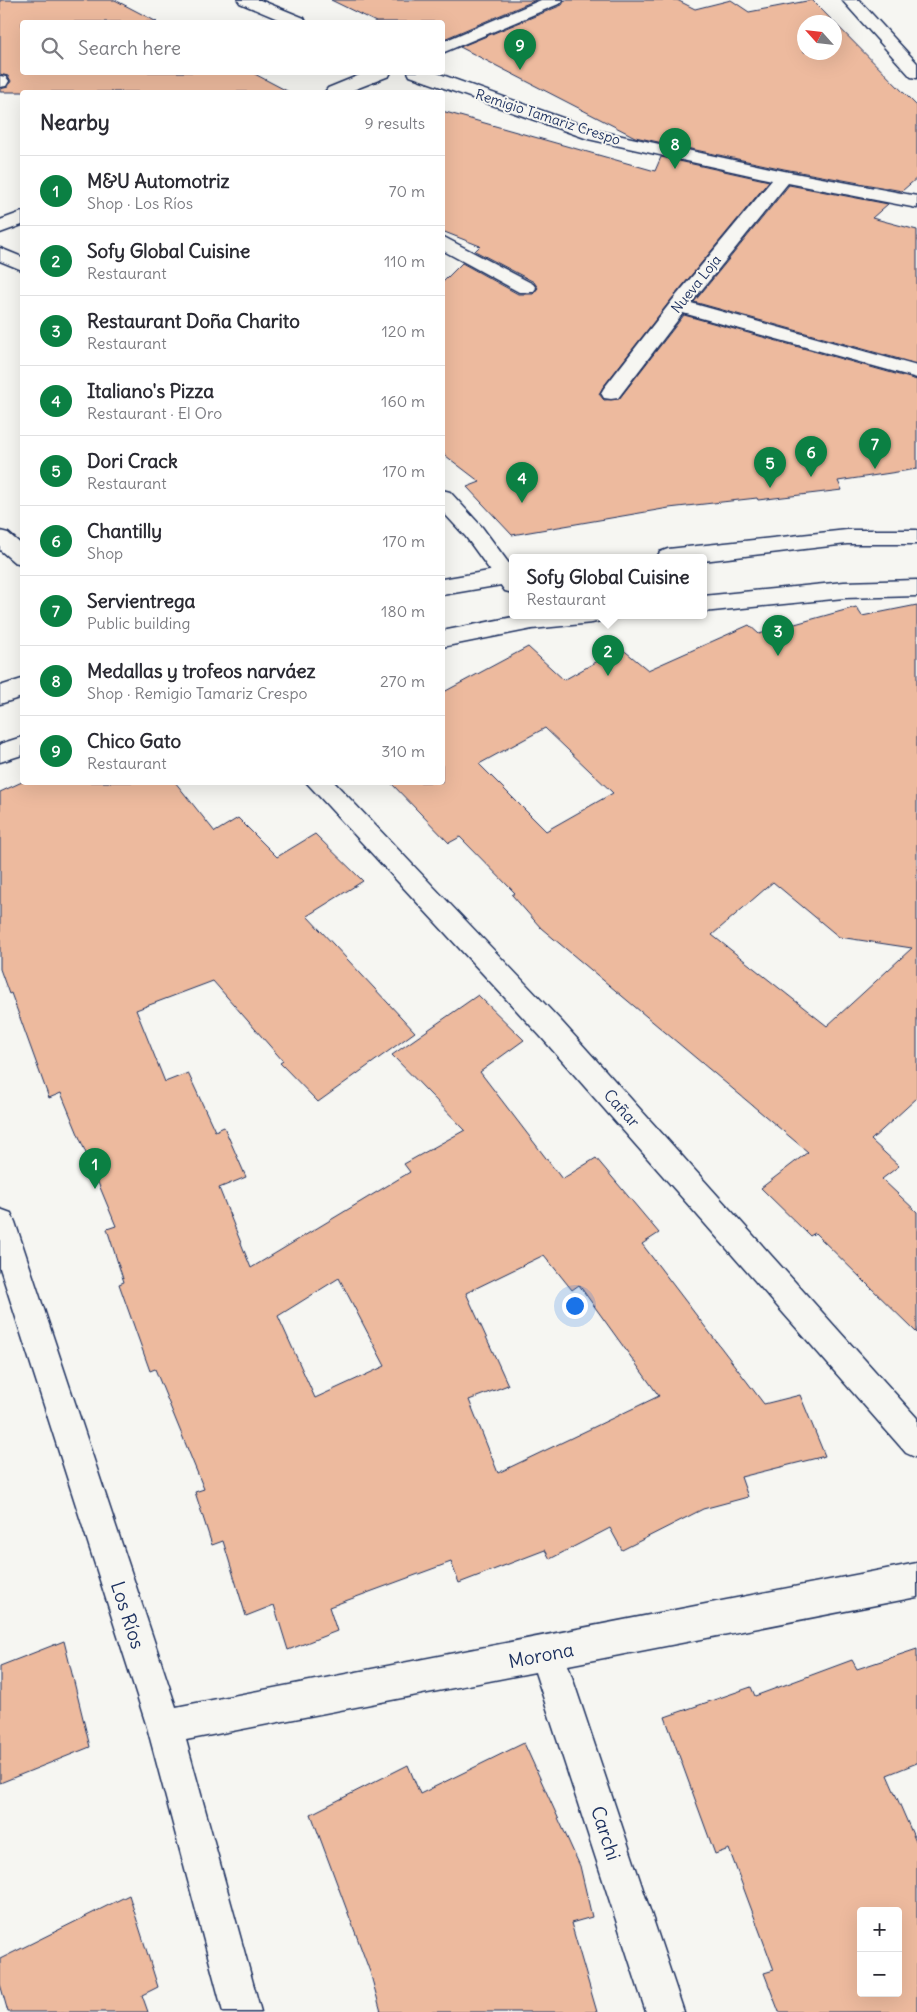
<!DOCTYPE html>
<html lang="en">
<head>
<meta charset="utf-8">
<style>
	:root { --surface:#fff; --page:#f7f7f7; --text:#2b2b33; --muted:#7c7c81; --line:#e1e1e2; --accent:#0b8043 }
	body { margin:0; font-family:Delius,sans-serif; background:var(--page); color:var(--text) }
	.controls { position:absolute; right:15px; bottom:15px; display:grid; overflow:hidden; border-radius:5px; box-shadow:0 5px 20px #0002 }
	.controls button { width:45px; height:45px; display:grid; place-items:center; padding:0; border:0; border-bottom:1px solid var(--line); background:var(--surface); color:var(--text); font:25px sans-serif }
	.compass { position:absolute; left:797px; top:15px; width:45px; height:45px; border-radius:50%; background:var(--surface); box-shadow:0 5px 20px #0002; rotate:297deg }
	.you { position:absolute; left:574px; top:1305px; width:18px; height:18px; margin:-12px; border:4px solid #fff; border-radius:50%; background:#1a73e8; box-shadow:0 0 0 8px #1a73e833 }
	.badge { display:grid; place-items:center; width:32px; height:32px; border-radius:50%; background:var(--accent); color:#fff; font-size:16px; font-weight:700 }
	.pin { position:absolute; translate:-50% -41px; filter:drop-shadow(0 1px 2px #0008) }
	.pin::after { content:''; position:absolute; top:26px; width:18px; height:15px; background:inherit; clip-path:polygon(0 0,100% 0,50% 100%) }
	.popup { position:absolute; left:509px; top:554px; width:198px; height:65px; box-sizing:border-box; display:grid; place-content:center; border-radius:5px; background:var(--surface); filter:drop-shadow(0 1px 4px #0005); font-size:16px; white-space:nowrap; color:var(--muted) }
	.popup b { font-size:19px; color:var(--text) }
	.popup::after { content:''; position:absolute; left:50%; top:100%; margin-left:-10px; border:10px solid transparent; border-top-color:var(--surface) }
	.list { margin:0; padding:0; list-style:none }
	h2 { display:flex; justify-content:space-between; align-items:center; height:65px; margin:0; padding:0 20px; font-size:21px }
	h2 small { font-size:16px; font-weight:400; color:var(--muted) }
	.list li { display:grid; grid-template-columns:32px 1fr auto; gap:15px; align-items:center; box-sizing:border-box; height:70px; padding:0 20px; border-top:1px solid var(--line) }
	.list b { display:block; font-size:19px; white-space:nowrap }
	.list p { margin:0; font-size:16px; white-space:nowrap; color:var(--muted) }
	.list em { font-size:16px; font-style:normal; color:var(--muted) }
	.icon { flex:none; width:28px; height:28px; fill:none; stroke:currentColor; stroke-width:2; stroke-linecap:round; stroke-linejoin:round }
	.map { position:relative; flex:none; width:917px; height:2012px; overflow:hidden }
	.search { position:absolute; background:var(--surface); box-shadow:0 5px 20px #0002; left:20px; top:20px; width:425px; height:55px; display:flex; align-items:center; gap:12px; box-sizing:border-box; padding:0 18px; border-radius:5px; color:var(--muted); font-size:19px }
	.panel { position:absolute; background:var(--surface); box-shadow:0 5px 20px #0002; left:20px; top:90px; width:425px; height:695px; border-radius:5px }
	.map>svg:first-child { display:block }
	.building { fill:#edba9e; stroke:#1b2f5e; fill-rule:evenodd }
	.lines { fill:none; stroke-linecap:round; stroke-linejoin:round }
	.street-casing { stroke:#1b2f5e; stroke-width:3 }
	.secondary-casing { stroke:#1b2f5e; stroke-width:3 }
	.street { fill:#f6f6f2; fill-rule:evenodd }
	.secondary { fill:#f6f6f2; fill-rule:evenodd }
	.labels { text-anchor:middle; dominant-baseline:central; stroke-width:4; stroke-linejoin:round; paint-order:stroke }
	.far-street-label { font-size:14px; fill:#1b2f5e; stroke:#f6f6f2 }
	.street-label { font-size:16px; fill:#1b2f5e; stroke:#f6f6f2 }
	.near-street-label { font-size:19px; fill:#1b2f5e; stroke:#f6f6f2 }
</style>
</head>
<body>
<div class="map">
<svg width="917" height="2012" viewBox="0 0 917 2012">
	<rect width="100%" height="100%" fill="#f6f6f2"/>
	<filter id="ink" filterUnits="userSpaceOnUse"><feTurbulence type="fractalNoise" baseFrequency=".02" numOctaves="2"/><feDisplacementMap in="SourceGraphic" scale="10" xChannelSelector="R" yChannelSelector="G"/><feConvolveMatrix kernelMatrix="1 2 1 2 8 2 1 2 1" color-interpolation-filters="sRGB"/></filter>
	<g filter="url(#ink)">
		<g class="building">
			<path d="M0 0H115L157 22H22V72H251L289 92H0V89L8 87 11 81 8 76 0 74Z"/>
			<path d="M331 0H536L444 39 442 22H376Z"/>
			<path d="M565 0H677L695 9 731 0 749 12 812 0 917 106V178L902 191 784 169 635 137 460 47 562 5ZM804 22H834V52H804Z"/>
			<path d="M442 111 655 171 661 157 769 181 670 301 603 387 599 394 604 400 619 399 684 315 917 380V469L838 481 842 490 758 500 757 498 669 508 512 535 467 487 480 482 442 453V283L462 263 518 294H533L538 288 534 282 475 251 480 246 442 231Z"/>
			<path d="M789 185 888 204 872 218 917 230V364L694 302Z"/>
			<path d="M917 605V1098L871 1140 899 1166 882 1179 917 1212V1333L815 1233 810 1236 761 1188 808 1152 541 928 512 895 515 893 460 837 449 843 390 782H442V693L528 647 564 680 621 648 648 670 749 625 759 634 856 607 862 616ZM545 728 613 793 546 831 479 764ZM773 882 839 937 912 948 827 1026 712 935Z"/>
			<path d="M22 782H175L215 832 238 818 277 857 315 834 363 881 307 916 415 1032 318 1102 280 1063 283 1061 213 981 136 1010 165 1082 188 1073 215 1131 224 1127 246 1177 219 1188 251 1268 410 1172 404 1164 465 1130 392 1055 478 995 524 1040 480 1072 562 1179 596 1158 659 1233 642 1244 764 1404 800 1395 825 1456 741 1477 748 1497 703 1509 622 1550 610 1528 550 1559 545 1550 459 1583 451 1562 329 1607 337 1631 288 1650 274 1605 246 1616 223 1541 212 1545 195 1492 204 1489 155 1369 150 1371 119 1284 124 1282 107 1229 116 1226 61 1093 49 1098 11 993 9 994 0 969V792ZM544 1255 572 1290 579 1285 659 1396 498 1473 469 1400 508 1385 466 1293ZM339 1278 385 1366 315 1398 278 1316Z"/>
			<path d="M64 1641 90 1747 0 1783V1666Z"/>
			<path d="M917 1649V1763L887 1775 917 1844V2012H779L764 1973 774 1970 729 1849 715 1854 665 1717 751 1687 755 1696 852 1660 857 1669ZM861 1911H898V1993H861Z"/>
			<path d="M524 1743 580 1866 592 1917 571 1923 597 2012H381L370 1972 311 1814 408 1765 420 1794Z"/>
			<path d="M129 1895 158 1987 142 1995 148 2012H8L0 1984V1959Z"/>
		</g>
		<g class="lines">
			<g class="street-casing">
				<g id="street">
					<path d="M238 0H260L304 18 306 22H285L240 3Z"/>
					<path d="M541 0H563L561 3 442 53V42Z"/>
					<path d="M842 0H859L917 63V78L911 77Z"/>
					<path d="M367 72H391L389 76 348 92H325L328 88Z"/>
					<path d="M408 72H434L599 131 784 171 917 196V208L788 183 691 303 917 366V378L683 313 618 398 611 399 604 398 601 393 604 388 671 302 772 180 588 139 410 76Z"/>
					<path d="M0 76 6 77 9 81 6 86 0 87Z"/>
					<path d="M22 212V225L0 233V220Z"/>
					<path d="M442 236 533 284 536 288 533 292H519L442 250Z"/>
					<path d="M0 248 22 257V270L0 261Z"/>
					<path d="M442 490 450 492 482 527 513 569V593L505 591 466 537 442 511Z"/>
					<path d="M0 531 8 533 22 545V564L14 562 0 550Z"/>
					<path d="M306 782H334L562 1022 917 1418V1458L906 1453 542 1038Z"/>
					<path d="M0 1209 11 1213 15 1222 176 1707 917 1563V1597L568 1665 684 2012H646L535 1672 186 1740 261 2012H223L147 1727 0 1268Z"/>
				</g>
			</g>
			<g class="secondary-casing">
				<g id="secondary">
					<path d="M847 530H917V544H847L703 561V557H657L660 552 668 549Z"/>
					<path d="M513 567V583L442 595V579Z"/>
					<path d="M917 580V596L844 598 703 612V596L844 582Z"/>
					<path d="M523 615H604L600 621 592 623 532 629 442 647V631Z"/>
					<path d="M22 679V697L0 704V686Z"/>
					<path d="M22 737V755L0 762V744Z"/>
				</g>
			</g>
			<use href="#street" class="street"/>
			<use href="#secondary" class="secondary"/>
		</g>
	</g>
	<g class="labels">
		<g class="far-street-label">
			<text transform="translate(548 117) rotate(18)">Remigio Tamariz Crespo</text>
			<text transform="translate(696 284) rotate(-51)">Nueva Loja</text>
		</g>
		<g class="street-label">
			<text transform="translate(622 1108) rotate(48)">Cañar</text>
		</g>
		<g class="near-street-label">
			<text transform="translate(128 1615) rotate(72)">Los Ríos</text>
			<text transform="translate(541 1655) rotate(-11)">Morona</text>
			<text transform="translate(606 1833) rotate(72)">Carchi</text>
		</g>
	</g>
</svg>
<div class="controls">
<button>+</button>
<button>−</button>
</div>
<svg class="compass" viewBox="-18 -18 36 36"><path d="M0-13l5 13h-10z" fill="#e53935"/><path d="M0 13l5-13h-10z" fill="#7c7c81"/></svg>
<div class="you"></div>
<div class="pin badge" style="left:95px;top:1189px">1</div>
<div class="pin badge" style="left:608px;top:676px">2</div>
<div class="popup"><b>Sofy Global Cuisine</b>Restaurant</div>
<div class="pin badge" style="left:778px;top:656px">3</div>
<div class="pin badge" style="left:522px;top:503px">4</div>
<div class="pin badge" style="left:770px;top:488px">5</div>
<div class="pin badge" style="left:811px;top:477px">6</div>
<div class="pin badge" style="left:875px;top:469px">7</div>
<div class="pin badge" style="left:675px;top:169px">8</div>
<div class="pin badge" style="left:520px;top:70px">9</div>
<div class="search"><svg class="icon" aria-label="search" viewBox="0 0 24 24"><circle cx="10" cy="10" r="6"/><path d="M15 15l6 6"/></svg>Search here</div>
<section class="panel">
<h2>Nearby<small>9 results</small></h2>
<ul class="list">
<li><span class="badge">1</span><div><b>M&amp;U Automotriz</b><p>Shop · Los Ríos</p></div><em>70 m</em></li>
<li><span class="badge">2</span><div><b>Sofy Global Cuisine</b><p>Restaurant</p></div><em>110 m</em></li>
<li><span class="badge">3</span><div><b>Restaurant Doña Charito</b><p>Restaurant</p></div><em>120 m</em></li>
<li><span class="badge">4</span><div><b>Italiano's Pizza</b><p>Restaurant · El Oro</p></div><em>160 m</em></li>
<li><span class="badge">5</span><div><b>Dori Crack</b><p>Restaurant</p></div><em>170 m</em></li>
<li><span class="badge">6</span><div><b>Chantilly</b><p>Shop</p></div><em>170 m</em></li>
<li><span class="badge">7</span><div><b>Servientrega</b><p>Public building</p></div><em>180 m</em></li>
<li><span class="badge">8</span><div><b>Medallas y trofeos narváez</b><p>Shop · Remigio Tamariz Crespo</p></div><em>270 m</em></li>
<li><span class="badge">9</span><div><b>Chico Gato</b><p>Restaurant</p></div><em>310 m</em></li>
</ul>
</section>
</div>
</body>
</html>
